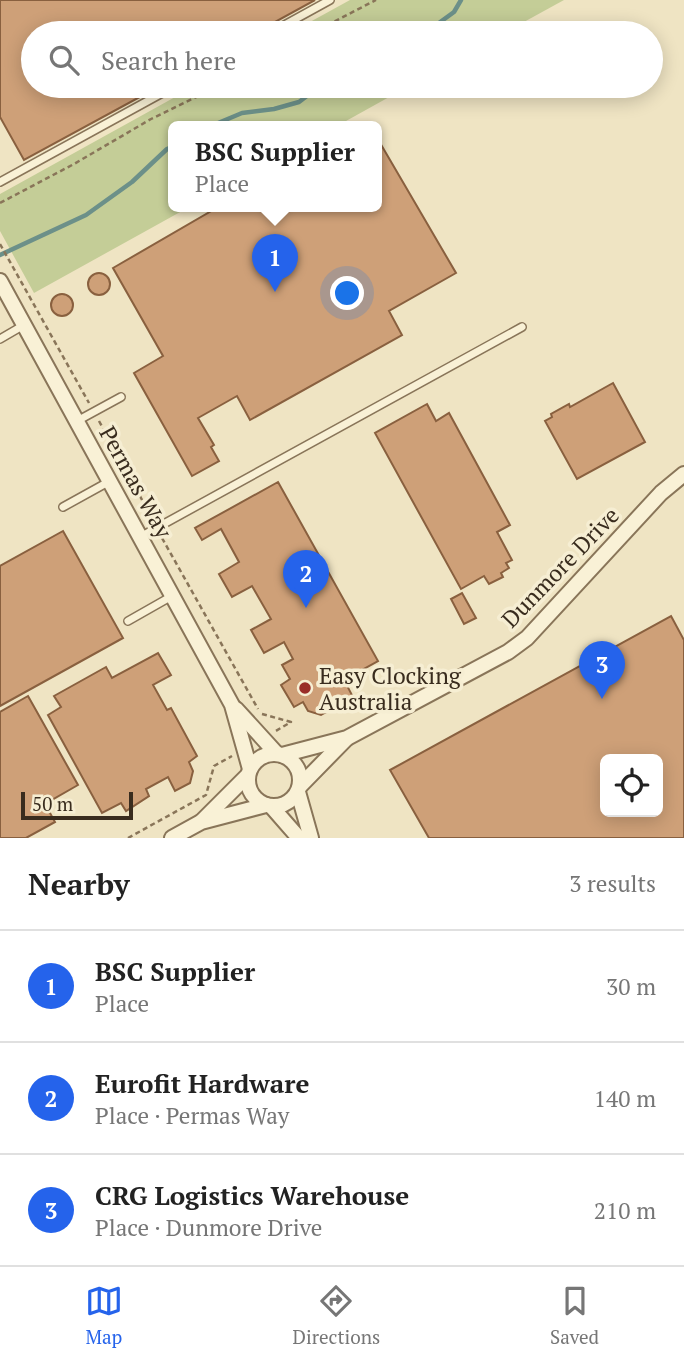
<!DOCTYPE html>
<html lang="en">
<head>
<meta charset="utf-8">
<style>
	:root { --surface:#fff; --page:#f6f6f6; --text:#222; --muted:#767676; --line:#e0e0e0; --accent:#2563eb }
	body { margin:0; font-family:"PT Serif",serif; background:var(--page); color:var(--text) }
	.controls { position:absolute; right:21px; bottom:21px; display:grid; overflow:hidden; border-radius:10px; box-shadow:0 4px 18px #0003 }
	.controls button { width:63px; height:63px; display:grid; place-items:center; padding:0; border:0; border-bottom:2px solid var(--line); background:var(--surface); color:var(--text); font:35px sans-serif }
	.scale { position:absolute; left:21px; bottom:18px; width:112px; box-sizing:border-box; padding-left:7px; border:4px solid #392c1e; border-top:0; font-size:19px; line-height:24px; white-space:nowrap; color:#392c1e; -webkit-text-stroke:5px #f6eed3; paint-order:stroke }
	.you { position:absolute; left:348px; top:294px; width:24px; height:24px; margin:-18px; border:5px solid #fff; border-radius:50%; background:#1a73e8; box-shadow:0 0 0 10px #1a73e833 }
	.badge { display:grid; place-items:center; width:46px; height:46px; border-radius:50%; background:var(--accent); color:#fff; font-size:23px; font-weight:700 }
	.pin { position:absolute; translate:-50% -58px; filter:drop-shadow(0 2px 4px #0008) }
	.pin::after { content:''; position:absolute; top:37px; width:24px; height:21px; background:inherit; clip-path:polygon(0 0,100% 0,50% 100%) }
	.popup { position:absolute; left:168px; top:121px; width:214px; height:91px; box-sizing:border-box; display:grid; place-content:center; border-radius:10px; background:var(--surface); filter:drop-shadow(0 2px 5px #0005); font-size:23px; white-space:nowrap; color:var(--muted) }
	.popup b { font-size:26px; color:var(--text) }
	.popup::after { content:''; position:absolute; left:50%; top:100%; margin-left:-14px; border:14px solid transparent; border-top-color:var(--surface) }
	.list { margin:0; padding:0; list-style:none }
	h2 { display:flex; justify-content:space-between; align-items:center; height:91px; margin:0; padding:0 28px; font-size:30px }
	h2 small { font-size:23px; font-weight:400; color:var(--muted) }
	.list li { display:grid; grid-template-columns:46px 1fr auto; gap:21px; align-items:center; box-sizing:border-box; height:112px; padding:0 28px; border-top:2px solid var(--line) }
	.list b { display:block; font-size:26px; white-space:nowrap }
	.list p { margin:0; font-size:23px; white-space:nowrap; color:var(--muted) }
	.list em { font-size:23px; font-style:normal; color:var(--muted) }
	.icon { flex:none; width:38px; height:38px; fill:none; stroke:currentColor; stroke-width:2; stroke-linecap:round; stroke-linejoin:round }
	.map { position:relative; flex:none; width:684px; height:838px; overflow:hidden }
	.search { position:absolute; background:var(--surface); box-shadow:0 4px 18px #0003; left:21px; right:21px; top:21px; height:77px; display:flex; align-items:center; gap:18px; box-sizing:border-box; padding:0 24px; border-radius:38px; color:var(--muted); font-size:26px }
	.sheet { height:427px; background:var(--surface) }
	nav { display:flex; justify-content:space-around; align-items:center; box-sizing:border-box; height:98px; border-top:2px solid var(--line); background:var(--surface); font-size:19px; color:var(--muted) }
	nav a { display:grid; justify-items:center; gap:4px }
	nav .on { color:var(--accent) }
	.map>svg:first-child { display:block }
	.green { fill:#c4cd97 }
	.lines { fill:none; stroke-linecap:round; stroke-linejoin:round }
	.stream { stroke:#6c9089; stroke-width:4.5 }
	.building { fill:#cea078; stroke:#89603f; stroke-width:2; fill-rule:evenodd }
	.service-casing { stroke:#897559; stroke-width:10 }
	.minor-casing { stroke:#897559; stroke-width:18 }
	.path { stroke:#897559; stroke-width:2.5; stroke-dasharray:5 3.5; stroke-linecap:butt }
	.service { stroke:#f9f1d6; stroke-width:7 }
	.minor { stroke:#f9f1d6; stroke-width:14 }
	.poi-dot { fill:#9a2d28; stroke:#f6eed3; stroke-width:2.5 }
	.labels { text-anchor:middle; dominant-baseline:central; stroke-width:7; stroke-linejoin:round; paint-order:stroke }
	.street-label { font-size:23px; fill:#392c1e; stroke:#f6eed3 }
	.poi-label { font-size:23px; fill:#392c1e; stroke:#f6eed3; text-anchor:start }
</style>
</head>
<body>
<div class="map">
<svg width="684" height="838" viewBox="0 0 684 838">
	<rect width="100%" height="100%" fill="#efe4c3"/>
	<g class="green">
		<path d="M350 0H564L504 33H290Z"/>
		<path d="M195 86H409L337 126H174V206H191L34 293 0 231V194Z"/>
	</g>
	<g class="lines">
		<g class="stream">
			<path d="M382 33 400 29 432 28 454 12 461 0"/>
			<path d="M211 126 242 113 274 109 299 102 320 86"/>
			<path d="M0 255 86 215 132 182 167 149 174 146"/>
		</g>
	</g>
	<g class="building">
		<path d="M0 0H315L255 33H33V86H160L24 160 0 117Z"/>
		<path d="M376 136 456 273 389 311 402 335 250 420 237 396 198 418 214 445 211 447 219 461 192 476 134 373 163 356 113 268 220 206H376Z"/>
		<circle cx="99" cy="284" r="11"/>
		<circle cx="62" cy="305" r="11"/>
		<path d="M613 383 645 442 577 479 545 421 552 417 551 414 569 404 570 407Z"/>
		<path d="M427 404 436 421 449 413 510 525 497 532 512 560 506 563 509 568 501 573 503 577 489 584 484 576 461 589 375 433Z"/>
		<path d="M278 482 378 661 344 680 353 697 321 715 308 711 303 702 294 707 281 685 290 679 282 665 293 659 284 642 264 653 251 630 271 619 252 586 232 597 219 574 239 562 221 529 202 540 195 528Z"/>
		<path d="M63 531 123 638 0 706V566Z"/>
		<path d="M462 593 476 618 464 624 451 599Z"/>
		<path d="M671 616 684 640V838H429L390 770ZM605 759H658V812H605Z"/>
		<path d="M158 653 171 675 153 685 167 710 171 708 197 756 189 762 193 771 190 783 175 791 168 777 146 789 149 796 126 811 121 803 102 813 48 715 61 707 54 696 106 667 112 678Z"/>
		<path d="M28 696 78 785 45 804 55 822 26 838H0V712Z"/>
	</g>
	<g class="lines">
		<g class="service-casing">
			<g id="service">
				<path d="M270 33 330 0"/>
				<path d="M0 182 175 86"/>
				<path d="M0 339 24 325"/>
				<path d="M77 421 121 397"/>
				<path d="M63 507 110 481"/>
				<path d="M140 537 522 327"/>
				<path d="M128 621 172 596"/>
			</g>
		</g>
		<g class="minor-casing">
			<g id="minor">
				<path d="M0 281 232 705 250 769"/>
				<path d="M236 709 277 754"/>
				<circle cx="274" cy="780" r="26"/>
				<path d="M282 755 347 738 508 652 527 638 661 493 684 474"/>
				<path d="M300 786 346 739"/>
				<path d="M298 792 311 838"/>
				<path d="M271 806 299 838"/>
				<path d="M202 821 248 775"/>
				<path d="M172 838 201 822 266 805"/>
			</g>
		</g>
		<g class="path">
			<path d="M312 33 376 0"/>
			<path d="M0 203 74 164 151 119 219 86"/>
			<path d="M0 244 89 403"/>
			<path d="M99 421 153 520"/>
			<path d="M162 538 258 709"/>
			<path d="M262 714 291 722 274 732"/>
			<path d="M128 838 206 795 214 766 232 756"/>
		</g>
		<use href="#service" class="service"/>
		<use href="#minor" class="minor"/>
	</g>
	<circle class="poi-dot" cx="305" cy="688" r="7"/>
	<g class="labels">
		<g class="street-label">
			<text transform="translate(136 482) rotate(61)">Permas Way</text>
			<text transform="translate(560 567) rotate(-46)">Dunmore Drive</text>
		</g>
		<g class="poi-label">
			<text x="319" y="675">Easy Clocking<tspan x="319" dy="26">Australia</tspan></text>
		</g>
	</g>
</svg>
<div class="controls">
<button><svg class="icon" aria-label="locate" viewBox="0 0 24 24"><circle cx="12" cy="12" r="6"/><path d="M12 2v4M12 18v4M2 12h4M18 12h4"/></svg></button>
</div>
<div class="scale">50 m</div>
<div class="you"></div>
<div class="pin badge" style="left:275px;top:292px">1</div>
<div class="popup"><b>BSC Supplier</b>Place</div>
<div class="pin badge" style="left:306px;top:608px">2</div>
<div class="pin badge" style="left:602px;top:699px">3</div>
<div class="search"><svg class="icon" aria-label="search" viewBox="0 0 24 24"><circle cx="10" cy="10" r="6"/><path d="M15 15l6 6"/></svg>Search here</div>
</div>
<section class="sheet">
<h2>Nearby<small>3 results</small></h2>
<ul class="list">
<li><span class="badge">1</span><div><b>BSC Supplier</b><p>Place</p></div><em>30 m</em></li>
<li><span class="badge">2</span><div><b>Eurofit Hardware</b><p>Place · Permas Way</p></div><em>140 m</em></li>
<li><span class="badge">3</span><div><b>CRG Logistics Warehouse</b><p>Place · Dunmore Drive</p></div><em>210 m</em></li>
</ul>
</section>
<nav>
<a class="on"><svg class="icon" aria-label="map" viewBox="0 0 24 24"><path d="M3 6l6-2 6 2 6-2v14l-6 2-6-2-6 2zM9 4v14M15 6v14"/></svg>Map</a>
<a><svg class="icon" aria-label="directions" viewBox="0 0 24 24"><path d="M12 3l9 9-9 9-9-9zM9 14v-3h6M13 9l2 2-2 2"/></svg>Directions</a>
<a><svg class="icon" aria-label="saved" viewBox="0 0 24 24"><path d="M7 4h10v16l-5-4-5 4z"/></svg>Saved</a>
</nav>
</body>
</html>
